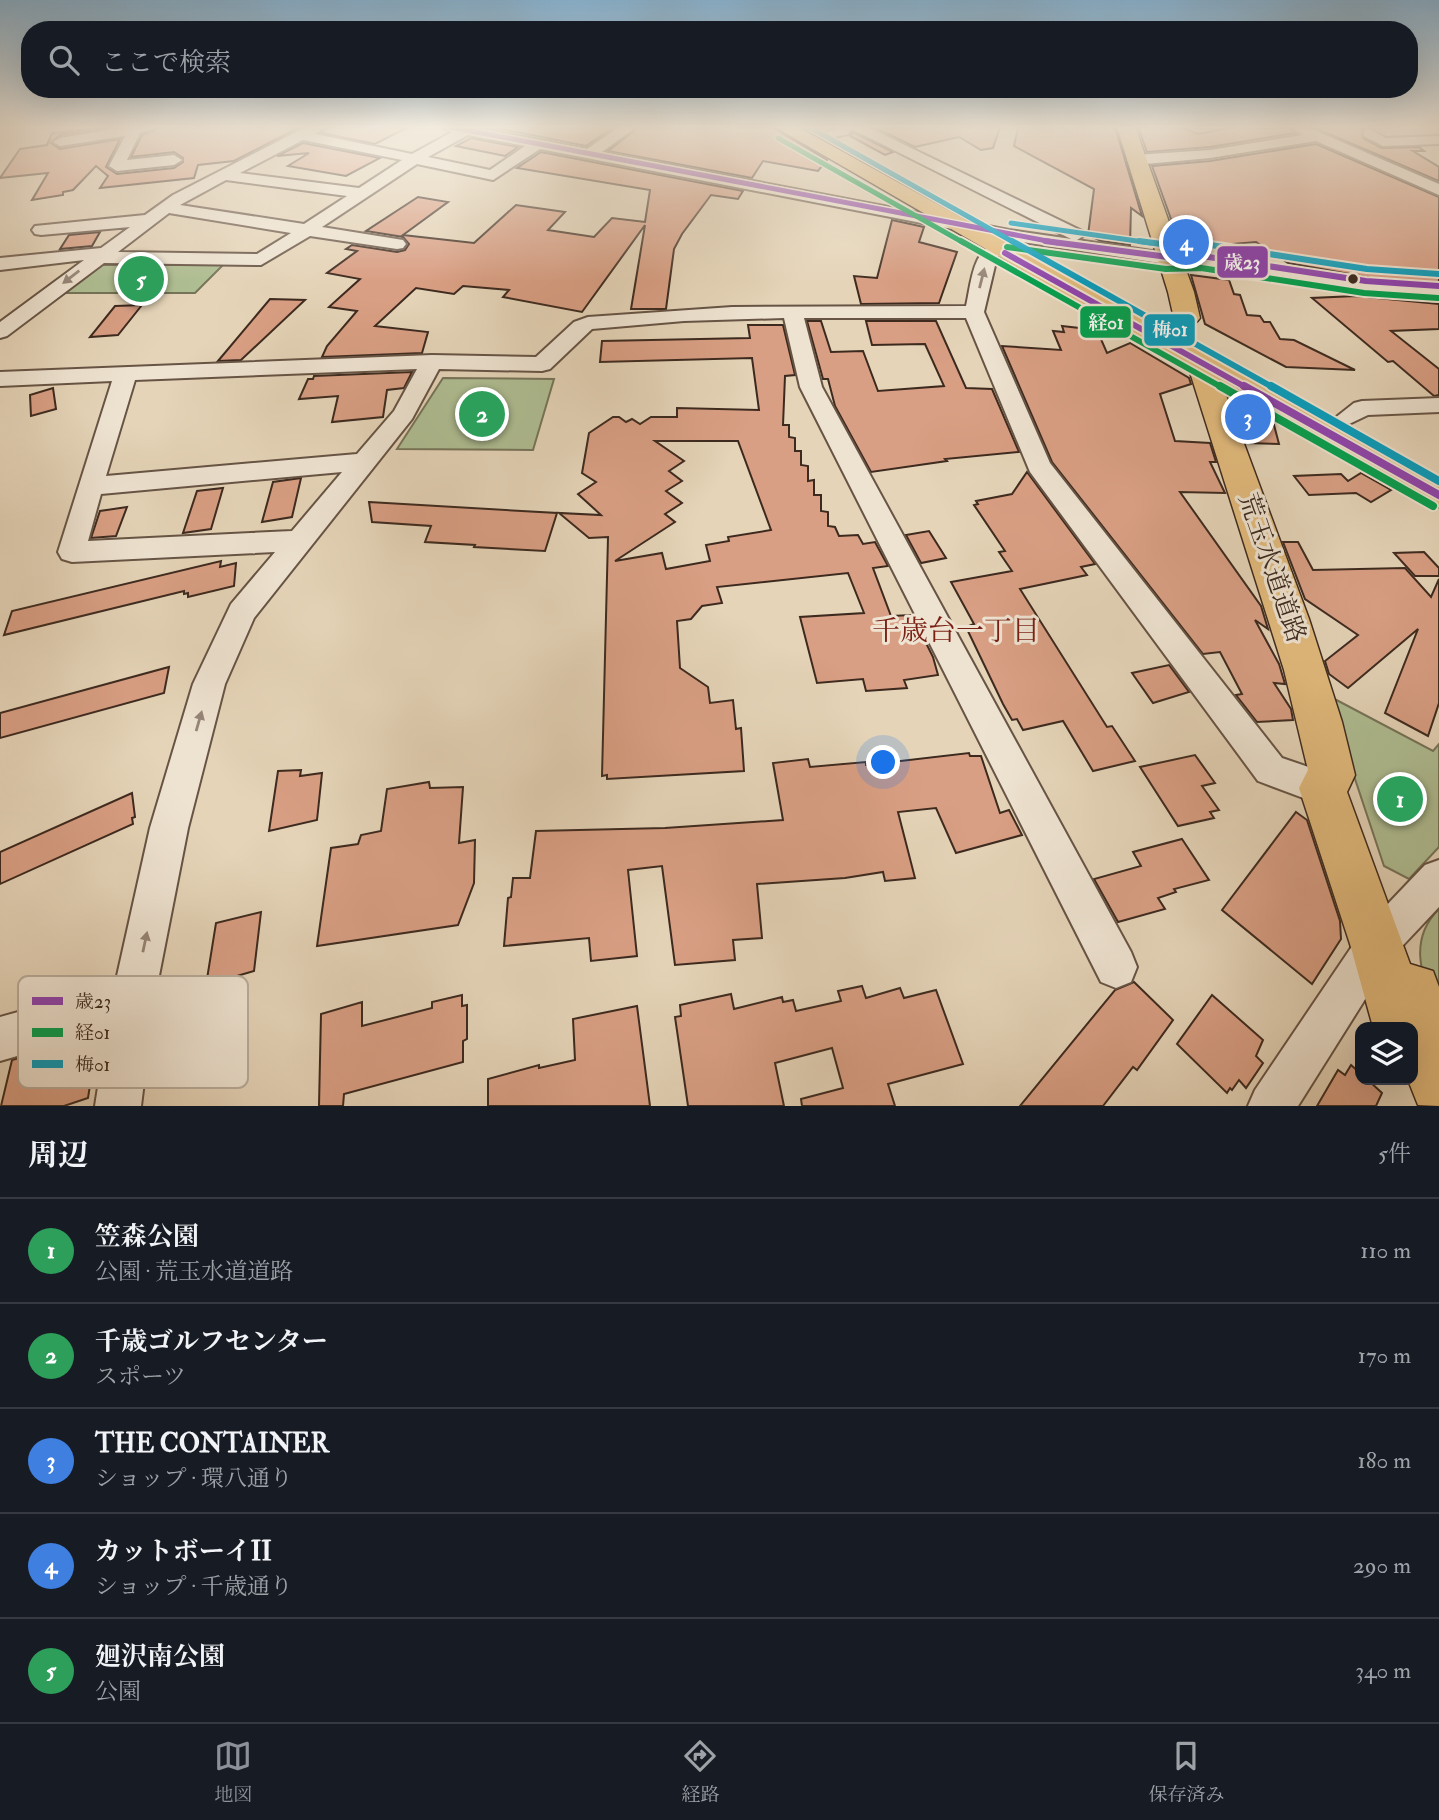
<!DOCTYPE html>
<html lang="ja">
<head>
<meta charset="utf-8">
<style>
	:root { --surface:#171b24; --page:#242831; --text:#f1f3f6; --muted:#9ea1a6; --line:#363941; --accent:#8c9099 }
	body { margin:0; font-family:"IM FELL Double Pica","Noto Serif JP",serif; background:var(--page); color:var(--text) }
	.controls { position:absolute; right:21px; bottom:21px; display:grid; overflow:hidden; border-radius:14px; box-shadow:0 7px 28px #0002 }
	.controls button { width:63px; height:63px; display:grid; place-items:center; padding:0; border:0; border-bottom:2px solid var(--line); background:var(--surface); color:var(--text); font:35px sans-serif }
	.you { position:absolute; left:884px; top:763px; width:24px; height:24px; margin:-18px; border:5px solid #fff; border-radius:50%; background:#1a73e8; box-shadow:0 0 0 10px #1a73e833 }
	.badge { display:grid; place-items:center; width:46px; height:46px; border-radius:50%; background:var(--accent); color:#fff; font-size:23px; font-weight:700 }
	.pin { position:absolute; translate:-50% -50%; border:4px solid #fff; box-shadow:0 2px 7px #0006 }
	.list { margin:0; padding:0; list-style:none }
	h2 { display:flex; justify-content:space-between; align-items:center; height:91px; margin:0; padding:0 28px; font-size:30px }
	h2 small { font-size:23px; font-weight:400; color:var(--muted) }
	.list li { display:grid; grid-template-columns:46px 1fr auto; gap:21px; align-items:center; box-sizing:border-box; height:105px; padding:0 28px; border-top:2px solid var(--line) }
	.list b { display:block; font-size:26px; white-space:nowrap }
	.list p { margin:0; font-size:23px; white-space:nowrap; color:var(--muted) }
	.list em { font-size:23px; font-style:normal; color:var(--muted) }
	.icon { flex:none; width:38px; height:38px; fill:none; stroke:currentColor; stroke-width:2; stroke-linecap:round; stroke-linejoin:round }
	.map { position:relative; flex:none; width:1439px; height:1106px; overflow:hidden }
	.search { position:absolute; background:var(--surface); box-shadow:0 7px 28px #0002; left:21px; right:21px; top:21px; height:77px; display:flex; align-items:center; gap:18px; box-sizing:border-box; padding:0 24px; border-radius:28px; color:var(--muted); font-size:26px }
	.sheet { height:616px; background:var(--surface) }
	nav { display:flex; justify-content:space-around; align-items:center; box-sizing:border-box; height:98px; border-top:2px solid var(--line); background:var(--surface); font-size:19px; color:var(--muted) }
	nav a { display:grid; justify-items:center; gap:4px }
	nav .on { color:var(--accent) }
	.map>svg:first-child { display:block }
	.green { fill:#afbe93; stroke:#767459; stroke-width:2 }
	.building { fill:#d99f84; stroke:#3d2a1f; stroke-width:2; fill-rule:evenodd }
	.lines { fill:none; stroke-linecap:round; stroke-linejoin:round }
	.minor-casing { stroke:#675445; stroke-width:4 }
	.major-casing { stroke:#3d2a1f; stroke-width:3 }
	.minor { fill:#eee3d1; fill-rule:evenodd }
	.major { fill:#e2ba7c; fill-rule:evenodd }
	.bus-1-far2-casing { stroke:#eee3d1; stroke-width:8 }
	.bus-1-far1-casing { stroke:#eee3d1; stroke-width:10 }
	.bus-1-casing { stroke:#eee3d1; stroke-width:12 }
	.bus-2-far2-casing { stroke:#eee3d1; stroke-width:8 }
	.bus-2-far1-casing { stroke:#eee3d1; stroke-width:10 }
	.bus-2-casing { stroke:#eee3d1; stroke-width:12 }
	.bus-3-far2-casing { stroke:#eee3d1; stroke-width:8 }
	.bus-3-far1-casing { stroke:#eee3d1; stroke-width:10 }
	.bus-3-casing { stroke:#eee3d1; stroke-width:12 }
	.bus-1-far2 { stroke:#8e44ad; stroke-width:5 }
	.bus-1-far1 { stroke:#8e44ad; stroke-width:6 }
	.bus-1 { stroke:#8e44ad; stroke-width:8 }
	.bus-2-far2 { stroke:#03a04e; stroke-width:5 }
	.bus-2-far1 { stroke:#03a04e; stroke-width:6 }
	.bus-2 { stroke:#03a04e; stroke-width:8 }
	.bus-3-far2 { stroke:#069cbc; stroke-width:5 }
	.bus-3-far1 { stroke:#069cbc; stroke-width:6 }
	.bus-3 { stroke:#069cbc; stroke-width:8 }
	.oneway { fill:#968678 }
	.bus-dot { fill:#3d2a1f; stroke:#eee3d1; stroke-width:2.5 }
	.labels { text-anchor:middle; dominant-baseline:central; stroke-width:6; stroke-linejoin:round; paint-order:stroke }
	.street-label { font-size:26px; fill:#3d2a1f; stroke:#eee3d1 }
	.neighbourhood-label { font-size:28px; fill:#7a1f14; stroke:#eee3d1 }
	.key { fill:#eee3d1; stroke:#b9ac9c; stroke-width:2 }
	.key-label { font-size:19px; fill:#3d2a1f }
	.line-badge { stroke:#eee3d1; stroke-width:2.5 }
	.badge-label { font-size:19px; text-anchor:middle; font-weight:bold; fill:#fff }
</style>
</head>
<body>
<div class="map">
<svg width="1439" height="1106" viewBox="0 0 1439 1106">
	<rect width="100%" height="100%" fill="#e5d4b8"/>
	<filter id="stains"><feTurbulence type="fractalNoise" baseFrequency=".00286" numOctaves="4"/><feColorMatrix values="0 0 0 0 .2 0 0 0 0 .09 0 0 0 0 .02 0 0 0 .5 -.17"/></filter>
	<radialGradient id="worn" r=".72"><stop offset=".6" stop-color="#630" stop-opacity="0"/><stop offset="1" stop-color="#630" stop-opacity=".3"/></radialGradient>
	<g class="green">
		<path d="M1009 245 1439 478V484Z"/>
		<path d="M92 265H223L195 293H54Z"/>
		<path d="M443 378 554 379 533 450 397 449Z"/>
		<path d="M1327 695 1433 751 1439 744V847L1409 879 1384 866Z"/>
		<path d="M1439 909V1023C1426 984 1404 943 1439 909Z"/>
	</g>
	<g class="building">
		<path d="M109 127 60 135 51 143 60 149 120 139 106 167 117 174 174 168 183 162V158L174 152 131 157 142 135 155 130 156 127H300L234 161 198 165 194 178 100 188 108 176 96 166 73 190 63 192V195L32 200 48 173 0 178 20 149 47 145 52 133Z"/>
		<path d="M327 127H408L375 144 321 133Z"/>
		<path d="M492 127H614L586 146Z"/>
		<path d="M639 127H772L827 160 818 171 763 161 752 178 608 151Z"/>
		<path d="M874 127H1000L993 148 981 150 959 137 915 147Z"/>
		<path d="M1018 127H1115L1142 216 1131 208 1130 245 1101 241 1088 235 1094 189 1014 146Z"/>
		<path d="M1138 127H1181L1198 134 1233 127 1263 129 1289 127 1295 133 1210 147 1147 152Z"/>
		<path d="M1355 127 1362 128 1363 138 1382 148 1419 147 1424 151H1413L1439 167V181L1315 128Z"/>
		<path d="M853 132 893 152 885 155 850 136Z"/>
		<path d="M471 138 518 147 505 156 456 146Z"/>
		<path d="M303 143 380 158 346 176 288 166 309 153 277 156Z"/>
		<path d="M1316 144 1439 197V286L1399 283 1288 263 1256 242 1185 248 1180 244 1152 166 1210 161Z"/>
		<path d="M541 152 743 191 738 199 711 195 682 234 674 249 666 309H631L645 225 582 312 503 297 509 290 463 286 454 294 416 288 375 326 428 332 422 353 322 357 327 346 357 311 329 307 360 279 327 273 357 251 346 249 352 245 397 252 405 250 409 244 403 237 366 231 418 197 448 202 403 235 474 243 516 205 565 212 548 230 594 237 612 218 645 222 650 190 517 168Z"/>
		<path d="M892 220 924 227 919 242 957 252 939 303 861 304 854 276 877 278Z"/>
		<path d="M100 232 92 246 60 249 69 235Z"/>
		<path d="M1191 275 1229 280 1234 294 1240 295 1247 315 1260 316 1264 322H1270L1280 339 1294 340 1355 370 1286 367 1205 324Z"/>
		<path d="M1356 296 1439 304V329L1391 331 1439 369V395L1434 396 1393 361 1388 362 1312 298Z"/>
		<path d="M270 299 305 300 241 360 218 361Z"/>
		<path d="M142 305 118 335 90 337 115 306Z"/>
		<path d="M807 321H821L831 352 863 351 878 391 944 386 925 344 872 345 866 321H936L966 388 992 389 1019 452 945 459 947 461 871 472 835 406 828 379H823Z"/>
		<path d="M748 325H783L795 375 785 376 783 425H789V437L795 438V451H801V465L808 466V481L814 480V495H821V511L828 512V526L835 527 839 536 858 535 863 544 875 542 888 566 873 568 891 616 912 615 933 657 938 675 904 680 907 688 866 691 863 679 817 683 800 617 864 613 848 573 717 587 722 603 702 606 691 619 677 621 680 668 708 687 710 703 733 700 736 729 741 728 744 771 607 779V775L602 776 608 537 589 538 559 513 601 515 578 494 596 482 582 473 589 433 613 417H619L626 422 632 419 640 424 651 417H677V408L759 410 752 358 600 362 602 341 750 338ZM655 441H738L771 530 728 537 729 541 706 545 710 561 666 569 662 553 615 561 675 522 665 514 682 503 666 491 682 481 669 471 684 461Z"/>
		<path d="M1062 326 1097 330 1107 353 1130 343 1189 378 1191 384 1160 394 1175 441 1210 443 1216 462H1210L1225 493 1180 492 1261 606 1268 629 1255 620 1279 664 1285 684 1274 683 1291 709 1293 720 1257 722 1236 695 1242 694 1220 652 1203 654 1052 462 1002 346 1061 350 1053 331 1064 332Z"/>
		<path d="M412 372 404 388 387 390 383 417 332 422 338 396 299 399 308 379H313L314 376Z"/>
		<path d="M53 388 56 409 31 416 30 395Z"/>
		<path d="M1231 401 1274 425 1279 444 1246 443Z"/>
		<path d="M1027 472 1095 564 1081 567 1087 575 1020 589 1107 727 1112 726 1135 761 1093 771 1063 721 1023 730 1017 719 1012 720 1003 704 966 627 974 624 951 582 1012 571 999 552 1005 551 974 505 978 504 976 501 1012 494Z"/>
		<path d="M1361 473 1391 490 1371 502 1356 493 1309 495 1294 476 1341 474 1348 481Z"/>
		<path d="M301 478 292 517 262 522 273 482Z"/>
		<path d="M223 488 211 529 183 533 197 491Z"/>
		<path d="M369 502 557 513 545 551 474 547 475 545 425 542 431 526 372 522Z"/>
		<path d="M127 507 116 536 91 538 100 511Z"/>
		<path d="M929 531 946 558 921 563 906 535Z"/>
		<path d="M1283 542H1298L1313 570 1405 568 1431 597 1439 579V703L1428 736 1385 713 1418 629 1348 688 1329 674 1325 661 1358 635 1305 599Z"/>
		<path d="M1424 552 1439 568V576H1415L1394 553Z"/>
		<path d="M221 561 220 567 236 563 234 586 188 597V593L184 594V591L4 635 12 611Z"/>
		<path d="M1169 665 1189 692 1153 703 1132 673Z"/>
		<path d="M169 667 164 693 0 738V713Z"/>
		<path d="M969 753 970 756H981L1000 813 1009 810 1022 835 956 853 936 808 898 812 915 878 885 881 883 872 845 878 757 884 762 938 733 940 735 960 675 965 662 866 628 870 637 956 591 961 589 938 504 946 508 898 511 897 513 878H530L536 831 665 828 783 820 773 763 808 759 810 767 866 762V765Z"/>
		<path d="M1195 755 1215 783 1202 786 1219 810 1210 812 1214 818 1178 826 1140 767Z"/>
		<path d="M301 770 300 776 322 773 317 820 269 831 278 771Z"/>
		<path d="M429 782 430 788 463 787 459 843 475 840 474 883 458 925 317 946 331 848 358 844 361 835 381 831 387 789Z"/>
		<path d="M132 793 135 817 132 818 133 824 0 884V852Z"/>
		<path d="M1296 812 1307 820 1340 921 1341 939 1312 984 1222 910Z"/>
		<path d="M1182 839 1209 880 1174 889 1176 892 1158 898 1165 909 1118 922 1094 879 1141 866 1133 852Z"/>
		<path d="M261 912 254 971 206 985 216 923Z"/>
		<path d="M1134 982 1173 1020 1137 1070 1133 1067 1103 1106H1020L1115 990Z"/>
		<path d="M862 986 866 998 900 988 904 998 936 990 963 1064 888 1084 895 1106H802L801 1099 843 1088 832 1048 775 1063 784 1106H688L675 1017 681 1016 680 1005 731 994 734 1009 782 997 783 1002 793 1000 796 1011 841 1001 838 991Z"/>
		<path d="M462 995V1006L467 1005V1039L463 1041V1062L344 1094 343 1106H319L321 1014 362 1002V1026L432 1008V1002Z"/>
		<path d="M1212 995 1263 1040 1256 1056 1263 1063 1246 1088 1239 1080 1232 1090 1230 1088 1227 1093 1177 1044Z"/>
		<path d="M637 1006 650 1106H488V1079L539 1065V1068L575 1060 573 1019Z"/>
		<path d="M98 1035 88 1098 64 1106H1L12 1060Z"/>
		<path d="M1351 1065 1360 1073V1080H1368L1382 1093 1376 1106H1317L1338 1070 1345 1075Z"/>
	</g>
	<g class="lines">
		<g class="minor-casing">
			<g id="minor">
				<path d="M126 127 154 128 140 133 127 160 174 155 182 160 174 165 117 171 109 166 125 136 60 146 53 142 60 138Z"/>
				<path d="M306 127H324L315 134 412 154 452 132 442 127H472L587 149 619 127H636L602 152 1009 230 1071 239 852 129 848 134 826 139 819 135 839 127H868L1082 231 1085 235 1077 240 1362 282 1439 289V301L1362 294 1009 240 540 149 493 180 417 164 322 227 403 240 406 244 403 248 397 249 310 236 261 265 104 263 7 336 0 338V322L84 260 0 270V258L101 248 130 227 41 235 35 234 32 230 35 226 145 215 173 195ZM468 135 525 146 490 170 428 157ZM303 140 402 160 359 188 240 173ZM226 180 347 196 304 224 180 205ZM169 213 291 233 257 254 118 252Z"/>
				<path d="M1297 127H1307L1439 184V195L1316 141 1210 158 1135 165 1127 160 1135 155 1210 150 1302 135 1295 130Z"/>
				<path d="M1369 129 1386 138 1439 136V144L1383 146 1364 136V130Z"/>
				<path d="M997 243 1006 248 997 257 984 312 1050 463 1282 758 1335 776 1340 788 1335 800 1322 805 1258 781 1030 472 966 318H804L822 387 1131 952 1137 967 1131 982 1116 988 1101 982 800 387 784 318 684 321 592 329 550 369 542 371 439 369 412 419 254 618 225 684 188 828 154 1001 141 1106H95L107 1030 0 1061V1017L115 985 150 828 193 684 231 604 275 552 72 562 62 559 58 552 112 381 0 386V372L432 355 536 357 574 322 588 317 732 307 966 306C971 285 972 249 997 243ZM417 369 394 411 357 454 106 476 135 380ZM342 472 292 531 88 541 101 494Z"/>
				<path d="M1439 398V412L1368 415 1347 425 1339 423 1335 418 1354 403 1362 401Z"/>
				<path d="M1439 860V907L1391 958 1298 1106H1248L1255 1090 1363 930 1425 865Z"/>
			</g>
		</g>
		<g class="major-casing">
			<path id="major" d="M775 127H798L1162 328 1160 324 1164 318 1173 314 1168 292 1117 127H1135L1194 292 1200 318C1194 327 1179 333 1168 331L1439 480V507L1427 503 1223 387 1309 619 1342 722 1355 775 1347 792 1410 964 1433 971 1439 987V1106L1418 1105 1408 1080H1413V1027H1373L1350 944 1299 788 1308 770 1284 670 1188 366Z"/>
		</g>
		<use href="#minor" class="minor"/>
		<use href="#major" class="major"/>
		<g class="bus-1-far2-casing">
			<path id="bus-1-far2" d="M450 127 1058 243"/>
		</g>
		<g class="bus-1-far1-casing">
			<g id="bus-1-far1">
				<path d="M1045 241 1168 257 1202 256 1366 281 1439 286"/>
				<path d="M1005 253 1247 388"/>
			</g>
		</g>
		<g class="bus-1-casing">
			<path id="bus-1" d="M1244 386 1439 495"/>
		</g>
		<g class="bus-2-far2-casing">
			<path id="bus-2-far2" d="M778 138 964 243"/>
		</g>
		<g class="bus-2-far1-casing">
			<g id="bus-2-far1">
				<path d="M961 241 1223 388"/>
				<path d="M1007 247 1166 269 1201 268 1364 293 1438 298"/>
			</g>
		</g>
		<g class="bus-2-casing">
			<path id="bus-2" d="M1220 386 1433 506"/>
		</g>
		<g class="bus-3-far2-casing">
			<g id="bus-3-far2">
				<path d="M809 127 1015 243"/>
				<path d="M1011 223 1151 243"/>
			</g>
		</g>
		<g class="bus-3-far1-casing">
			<g id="bus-3-far1">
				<path d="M1012 241 1274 388"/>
				<path d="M1139 241 1169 245 1204 244 1367 269 1439 274"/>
			</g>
		</g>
		<g class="bus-3-casing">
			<path id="bus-3" d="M1271 386 1439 481"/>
		</g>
		<use href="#bus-1-far2" class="bus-1-far2"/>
		<use href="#bus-1-far1" class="bus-1-far1"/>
		<use href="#bus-1" class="bus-1"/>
		<use href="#bus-2-far2" class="bus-2-far2"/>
		<use href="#bus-2-far1" class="bus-2-far1"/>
		<use href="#bus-2" class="bus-2"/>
		<use href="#bus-3-far2" class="bus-3-far2"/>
		<use href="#bus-3-far1" class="bus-3-far1"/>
		<use href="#bus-3" class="bus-3"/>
	</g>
	<defs><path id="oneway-solid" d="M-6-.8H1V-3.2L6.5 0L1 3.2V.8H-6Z" transform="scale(1.75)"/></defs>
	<g class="oneway">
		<use href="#oneway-solid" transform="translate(71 277) rotate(142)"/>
		<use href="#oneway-solid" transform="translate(982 278) rotate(-76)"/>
		<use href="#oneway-solid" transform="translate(199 721) rotate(-74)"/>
		<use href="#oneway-solid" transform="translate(145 942) rotate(-78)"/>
	</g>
	<linearGradient id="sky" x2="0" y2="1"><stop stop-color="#88b5d5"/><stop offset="0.45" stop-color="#f3ecdf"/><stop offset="1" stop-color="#f3ecdf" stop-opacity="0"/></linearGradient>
	<rect width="1439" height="282" fill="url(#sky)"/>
	<circle class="bus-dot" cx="1353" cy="279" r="6"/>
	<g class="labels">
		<g class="street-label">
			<text transform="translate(1272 568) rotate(71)">荒玉水道道路</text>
		</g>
		<g class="neighbourhood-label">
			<text x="956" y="631">千歳台一丁目</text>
		</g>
	</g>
	<rect x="18" y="976" width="230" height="112" rx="10" class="key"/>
	<rect x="32" y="997" width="31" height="8" fill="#8e44ad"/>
	<rect x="32" y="1028" width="31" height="9" fill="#03a04e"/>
	<rect x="32" y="1060" width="31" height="8" fill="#069cbc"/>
	<g class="key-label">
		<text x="75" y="1008">歳23</text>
		<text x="75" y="1039">経01</text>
		<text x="75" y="1071">梅01</text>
	</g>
	<g class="line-badge">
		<rect x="1216" y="245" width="53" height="34" rx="7" fill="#8e44ad"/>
		<rect x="1079" y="305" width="53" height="34" rx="7" fill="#03a04e"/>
		<rect x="1143" y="313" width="53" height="34" rx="7" fill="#069cbc"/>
	</g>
	<g class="badge-label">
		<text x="1242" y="269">歳23</text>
		<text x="1106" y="329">経01</text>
		<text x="1170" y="336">梅01</text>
	</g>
	<rect width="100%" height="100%" filter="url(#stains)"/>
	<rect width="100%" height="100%" fill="url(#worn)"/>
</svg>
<div class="controls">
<button><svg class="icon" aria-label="layers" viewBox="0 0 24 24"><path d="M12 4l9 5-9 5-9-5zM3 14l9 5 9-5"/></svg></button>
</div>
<div class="you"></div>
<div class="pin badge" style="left:1400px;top:799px;background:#2e9e5b">1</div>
<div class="pin badge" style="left:482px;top:414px;background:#2e9e5b">2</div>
<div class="pin badge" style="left:1248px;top:417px;background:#3f7fe0">3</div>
<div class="pin badge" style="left:1186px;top:242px;background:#3f7fe0">4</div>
<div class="pin badge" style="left:141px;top:279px;background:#2e9e5b">5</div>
<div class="search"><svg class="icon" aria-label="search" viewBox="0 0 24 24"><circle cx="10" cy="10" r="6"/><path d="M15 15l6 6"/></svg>ここで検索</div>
</div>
<section class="sheet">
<h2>周辺<small>5件</small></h2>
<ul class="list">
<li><span class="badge" style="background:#2e9e5b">1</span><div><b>笠森公園</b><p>公園 · 荒玉水道道路</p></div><em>110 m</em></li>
<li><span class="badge" style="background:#2e9e5b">2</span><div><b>千歳ゴルフセンター</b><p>スポーツ</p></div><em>170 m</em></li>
<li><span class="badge" style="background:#3f7fe0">3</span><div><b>THE CONTAINER</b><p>ショップ · 環八通り</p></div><em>180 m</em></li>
<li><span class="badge" style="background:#3f7fe0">4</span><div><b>カットボーイII</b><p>ショップ · 千歳通り</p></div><em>290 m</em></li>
<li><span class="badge" style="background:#2e9e5b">5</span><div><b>廻沢南公園</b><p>公園</p></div><em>340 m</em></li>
</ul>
</section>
<nav>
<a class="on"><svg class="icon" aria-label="map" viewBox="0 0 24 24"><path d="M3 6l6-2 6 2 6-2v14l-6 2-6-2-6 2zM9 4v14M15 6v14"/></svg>地図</a>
<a><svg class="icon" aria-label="directions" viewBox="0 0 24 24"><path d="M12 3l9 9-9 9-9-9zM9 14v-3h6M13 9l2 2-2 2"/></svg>経路</a>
<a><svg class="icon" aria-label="saved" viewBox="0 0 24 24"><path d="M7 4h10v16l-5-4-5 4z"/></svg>保存済み</a>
</nav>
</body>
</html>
